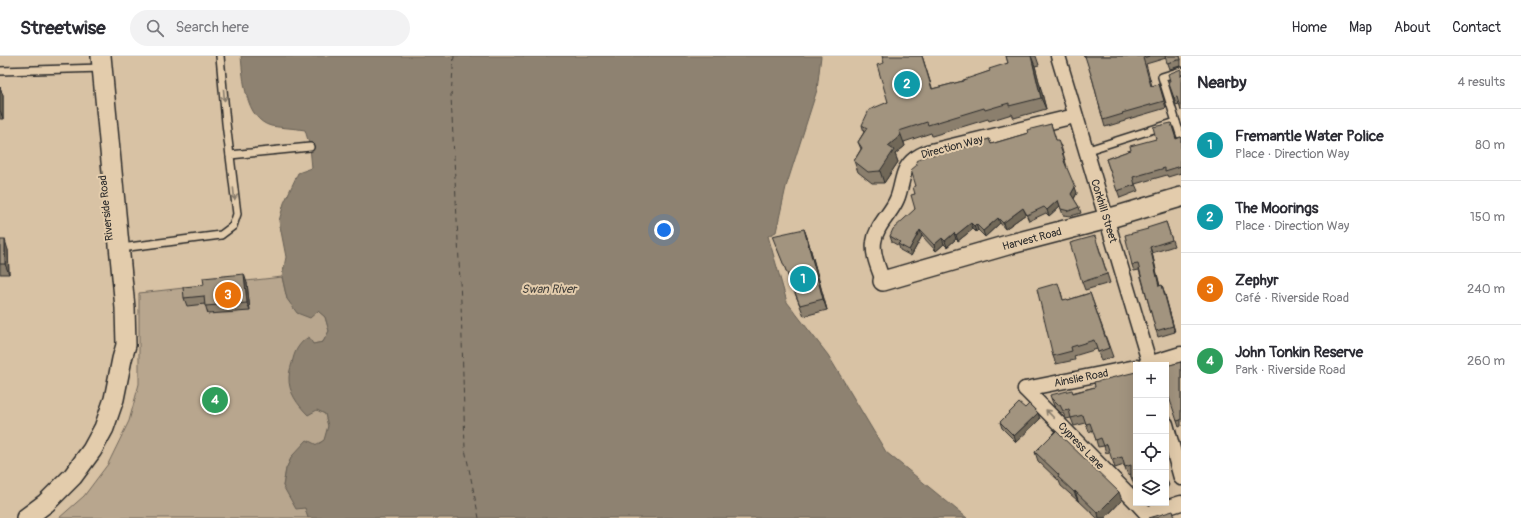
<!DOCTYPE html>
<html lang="en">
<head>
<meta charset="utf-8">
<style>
	:root { --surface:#fff; --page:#f2f2f3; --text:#2b2b33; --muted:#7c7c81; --line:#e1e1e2; --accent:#1f6fb2 }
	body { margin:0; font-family:Pangolin,sans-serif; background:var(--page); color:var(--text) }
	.controls { position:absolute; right:12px; bottom:12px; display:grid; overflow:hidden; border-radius:0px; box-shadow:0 4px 16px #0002 }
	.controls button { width:36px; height:36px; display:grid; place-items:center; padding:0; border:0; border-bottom:1px solid var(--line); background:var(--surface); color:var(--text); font:20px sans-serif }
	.you { position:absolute; left:664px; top:174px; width:14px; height:14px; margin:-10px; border:3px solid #fff; border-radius:50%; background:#1a73e8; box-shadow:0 0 0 6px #1a73e833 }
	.badge { display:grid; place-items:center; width:26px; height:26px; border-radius:50%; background:var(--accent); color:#fff; font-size:13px; font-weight:700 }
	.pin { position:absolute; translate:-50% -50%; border:2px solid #fff; box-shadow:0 1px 4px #0006 }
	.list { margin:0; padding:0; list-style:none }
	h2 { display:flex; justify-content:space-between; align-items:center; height:52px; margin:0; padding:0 16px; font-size:17px }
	h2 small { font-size:13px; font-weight:400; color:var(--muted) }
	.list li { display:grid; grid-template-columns:26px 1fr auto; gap:12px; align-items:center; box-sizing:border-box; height:72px; padding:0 16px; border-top:1px solid var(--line) }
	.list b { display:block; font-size:15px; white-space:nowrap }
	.list p { margin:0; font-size:13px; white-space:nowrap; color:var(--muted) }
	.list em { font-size:13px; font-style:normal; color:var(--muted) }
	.icon { flex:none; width:22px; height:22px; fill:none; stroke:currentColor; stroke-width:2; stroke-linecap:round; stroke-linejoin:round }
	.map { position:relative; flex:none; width:1181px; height:462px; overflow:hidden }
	header { display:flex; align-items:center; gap:24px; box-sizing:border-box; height:56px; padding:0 20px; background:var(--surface); border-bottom:1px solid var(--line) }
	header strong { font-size:19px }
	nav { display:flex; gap:22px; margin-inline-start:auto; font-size:14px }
	.search { width:280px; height:36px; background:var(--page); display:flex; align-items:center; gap:10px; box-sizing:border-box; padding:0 14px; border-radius:22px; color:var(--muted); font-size:15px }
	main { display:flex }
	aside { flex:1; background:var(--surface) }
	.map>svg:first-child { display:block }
	.green { fill:#b8a68e; stroke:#72685c }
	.water { fill:#8e8271; stroke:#665f55 }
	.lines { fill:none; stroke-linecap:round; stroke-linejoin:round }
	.ferry { stroke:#44413c; stroke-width:1; stroke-dasharray:5 4; stroke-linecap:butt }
	.lane-casing { stroke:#2b2b2b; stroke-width:10 }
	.street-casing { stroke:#2b2b2b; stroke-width:17 }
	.secondary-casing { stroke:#2b2b2b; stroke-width:22 }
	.lane { stroke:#e3ccac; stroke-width:7 }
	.street { stroke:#e3ccac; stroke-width:14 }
	.secondary { stroke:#e3ccac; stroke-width:19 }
	.wall { fill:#8b7f6d; stroke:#2b2b2b }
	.shaded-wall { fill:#716859; stroke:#2b2b2b }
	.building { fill:#a2947f; stroke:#2b2b2b }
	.oneway { stroke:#877c6c }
	.labels { text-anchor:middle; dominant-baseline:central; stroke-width:4; stroke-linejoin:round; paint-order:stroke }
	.street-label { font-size:11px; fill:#2b2b2b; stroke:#e3ccac }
	.water-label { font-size:12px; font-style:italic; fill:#44413c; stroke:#e3ccac }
</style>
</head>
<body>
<header>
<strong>Streetwise</strong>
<div class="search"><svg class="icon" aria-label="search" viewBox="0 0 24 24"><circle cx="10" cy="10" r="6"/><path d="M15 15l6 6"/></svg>Search here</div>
<nav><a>Home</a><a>Map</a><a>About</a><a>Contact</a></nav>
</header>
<main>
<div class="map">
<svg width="1181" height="462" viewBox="0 0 1181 462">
	<rect width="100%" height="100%" fill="#d8c2a4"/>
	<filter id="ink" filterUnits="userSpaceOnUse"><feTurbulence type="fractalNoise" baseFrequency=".025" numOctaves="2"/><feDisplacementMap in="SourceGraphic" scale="8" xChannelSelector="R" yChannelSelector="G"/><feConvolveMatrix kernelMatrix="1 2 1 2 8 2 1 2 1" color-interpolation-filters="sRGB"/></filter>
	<g filter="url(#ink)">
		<path class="green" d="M282 221 287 243 317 254 325 261 329 275 323 286 313 288 317 354 325 358 328 370 325 384 292 400 286 413 283 430 305 452 308 462H59L84 440 108 408 129 365 139 328V237Z"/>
		<path class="water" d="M241 0H821L817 34 786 131 776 176 768 180 787 246 828 299 886 396 967 462H308L305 452 296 453 283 430 286 413 292 400 307 384 317 389 324 384 328 370 325 358 317 354 308 359C298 349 288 336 289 321 289 315 292 308 293 303 295 294 301 285 309 281L313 288 323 286 329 275 325 261 318 255 310 262 297 257 287 243 282 221 286 201 279 165 284 147 298 117 312 112 310 91 305 74C294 72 282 72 271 70 245 63 243 22 241 0Z"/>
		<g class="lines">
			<path class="ferry" d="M454 0 451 40 461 246 465 393 479 462"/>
			<g class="lane-casing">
				<g id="lane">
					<path d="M0 15 102 12"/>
					<path d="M1176 66 1162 21 1181 15"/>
					<path d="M1085 95 1176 66 1181 81"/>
					<path d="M230 99 310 91"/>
					<path d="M121 192 221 179 233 170 237 158 226 67 220 0"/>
				</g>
			</g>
			<g class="street-casing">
				<g id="street">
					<path d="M1058 0 1150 309"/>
					<path d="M883 225C879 213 872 199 874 186 876 169 891 158 897 143 901 134 902 120 906 113 911 104 918 100 927 96L1075 60"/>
					<path d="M1145 309 1181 298"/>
					<path d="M1025 333 1136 446"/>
					<path d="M1025 333 1136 311"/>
					<path d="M1166 368 1181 422"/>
					<path d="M1137 447 1147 458 1181 447"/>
				</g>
			</g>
			<g class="secondary-casing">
				<g id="secondary">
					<path d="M883 225 1011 188 1107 163 1181 141"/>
					<path d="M26 462 46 447 73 420 92 394 104 372 114 343 122 303 126 289 125 252 101 0"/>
				</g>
			</g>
			<use href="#lane" class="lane"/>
			<use href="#street" class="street"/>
			<use href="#secondary" class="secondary"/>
		</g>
		<g class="wall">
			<path d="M1006 0H1036L1039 9 1035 10 1046 53 1014 62 1012 58 989 65 988 63 932 80 931 77 904 86 905 90 895 98 898 106 884 127H872L858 116 854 105 861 93 858 86 864 76 862 69 888 46 884 7 932 33 963 25 990 15 1008 7Z"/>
			<path d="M1083 0H1180L1181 3V10H1180L1170 13 1166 2 1146 8 1152 30 1159 28 1166 52 1125 64V65L1105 71 1103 64 1093 25 1086 1H1084Z"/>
			<path d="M1181 13 1179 48 1176 49 1174 42 1170 25Z"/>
			<path d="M0 31 3 40V63H0Z"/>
			<path d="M1171 67 1176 82 1181 81V117L1168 121 1167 119 1135 128 1138 135 1120 142 1106 103 1131 94 1156 83Z"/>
			<path d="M1051 68 1056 84 1061 90 1067 111H1066L1077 137 1074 143 1079 151 1081 157 1071 160 1063 159 1060 150 1049 160 1046 157 1029 165 1026 158 1005 173 1000 167 985 181 978 174 976 176 973 173 958 185 956 183 947 191 944 188 936 195 922 180 911 200 900 194 899 190 892 186 890 180 915 153V138L916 130 932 99 951 96 989 83 991 88 1028 77Z"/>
			<path d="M1166 166 1174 190 1152 197 1160 230 1164 235 1175 276 1158 281 1139 214 1134 215 1132 209 1148 173Z"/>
			<path d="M804 173 808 184 827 254 804 260 777 191Z"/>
			<path d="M0 184 8 194 9 218H0Z"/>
			<path d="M1098 189 1110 227 1085 234 1082 226Z"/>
			<path d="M247 227 250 255 208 258 205 248 187 250 184 242 204 229Z"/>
			<path d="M1061 236 1063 244H1068L1090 237 1113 301 1101 305 1097 293 1074 300 1075 304 1056 308 1053 300Z"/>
			<path d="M1181 306V370L1179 371 1177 365Z"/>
			<path d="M1136 316V430L1134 429 1131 421V418L1128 419 1124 409 1115 412 1110 396 1106 397 1104 390 1098 391 1093 374 1089 376 1086 367 1074 370 1071 362 1066 363 1063 357H1061L1054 350 1051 342 1095 331Z"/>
			<path d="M1025 352 1040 363 1016 386 1002 372 1000 366Z"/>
			<path d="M1035 396 1122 444 1105 462H1097L1078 444V445L1061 430 1059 425 1038 405Z"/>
		</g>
		<g class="shaded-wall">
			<path d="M922 0 936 44 932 33Z"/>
			<path d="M1031 0 1035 10 1046 53 1041 42Z"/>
			<path d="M0 31 3 40V63L0 54Z"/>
			<path d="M901 79 905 90 895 98 898 106 884 127 880 115 888 90Z"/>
			<path d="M1075 131 1077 137 1073 144 1071 138Z"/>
			<path d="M1058 144 1060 150 1049 160 1047 154Z"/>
			<path d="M1023 152 1026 158 1005 173 1003 167Z"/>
			<path d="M998 162 1000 167 985 181 983 175Z"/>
			<path d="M971 167 973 173 958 185 956 179Z"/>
			<path d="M976 168 978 174 976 176 974 170Z"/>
			<path d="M804 173 808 184 827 254 823 243Z"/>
			<path d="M920 174 922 180 911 200 909 194Z"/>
			<path d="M954 177 956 183 947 191 945 185Z"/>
			<path d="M942 182 944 188 936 195 934 189Z"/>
			<path d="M5 184 8 194 9 218 5 208Z"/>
			<path d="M1150 191 1152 197 1161 236 1159 230Z"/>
			<path d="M244 218 247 227 250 255 247 247Z"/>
			<path d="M1162 229 1164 235 1175 276 1173 270Z"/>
			<path d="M1038 357 1040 363 1016 386 1014 380Z"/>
			<path d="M1166 422 1169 429 1166 434Z"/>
			<path d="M1075 435 1078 444V445L1074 436Z"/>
			<path d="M1119 436 1122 444 1105 462H1099L1098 457Z"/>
		</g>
		<g class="building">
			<path d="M882 0H922L932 33 963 25V24L990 15 989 13 1008 7 1006 0H1031L1041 42 1009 50V47L985 54 984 52 928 69 927 66 899 75 901 79 888 90 894 94 880 115 868 116 854 105 862 92 858 86 867 72 862 69 869 54 888 46 877 9 884 7Z"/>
			<path d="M1085 0H1150L1143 2 1151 30 1159 28 1164 45 1122 57 1123 58 1103 64 1093 25Z"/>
			<path d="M1165 0H1180L1181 4H1178L1167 7Z"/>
			<path d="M1181 13V55L1177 41 1174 42 1168 25H1170L1168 18Z"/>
			<path d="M1171 67 1176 83 1181 81V110L1165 115V112L1133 121 1135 129 1117 135 1106 103 1131 94 1130 90 1156 83 1153 71Z"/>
			<path d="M1051 68 1056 84H1058L1065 105H1064L1075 131 1071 138 1079 151 1069 155 1061 153 1058 144 1047 154 1044 151 1027 159 1023 152 1003 167 998 162 983 175 976 168 974 170 971 167 956 179 954 177 945 185 942 182 934 189 920 174 909 194 898 188 900 186 890 180 893 173 915 153 911 139 915 138 913 131 916 130 911 114 917 109 916 105 928 98 931 97 932 99 950 94 951 96 989 83 991 88 1028 77 1027 74Z"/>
			<path d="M1166 166 1172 184 1150 191 1159 230 1162 229 1173 270 1156 275 1138 208 1132 209 1125 179 1148 173 1147 172Z"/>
			<path d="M804 173 823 243 800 249 772 180Z"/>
			<path d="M1095 180 1107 218 1082 226 1070 187Z"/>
			<rect x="0" y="184" width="5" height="24"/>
			<path d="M244 218 247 247 205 250 204 240 184 242 183 231 204 229 203 222Z"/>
			<path d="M1058 227 1063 244 1067 243 1068 244 1090 237 1109 292 1098 296 1094 284 1071 291 1072 295 1053 300 1037 233Z"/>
			<path d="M1181 306V364L1177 365 1166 332V310Z"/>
			<path d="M1136 316V424L1131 421V409L1125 411 1122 401 1112 404 1107 388 1104 390 1101 382 1096 384 1090 367 1086 368 1083 359 1071 362 1069 354 1063 355 1060 349H1058L1051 342 1050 339 1072 334 1073 337 1095 331 1094 326Z"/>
			<path d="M1019 347 1025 352 1029 348 1038 357 1014 380 1000 366Z"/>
			<path d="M1056 375 1119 436 1098 457 1075 435 1074 436 1058 421 1059 419 1035 396Z"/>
			<path d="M1173 455 1175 462H1149Z"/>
		</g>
		<defs><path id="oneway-shaft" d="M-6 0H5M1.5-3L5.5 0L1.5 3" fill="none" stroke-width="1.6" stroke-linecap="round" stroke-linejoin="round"/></defs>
		<g class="oneway">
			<use href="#oneway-shaft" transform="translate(224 39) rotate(85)"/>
			<use href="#oneway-shaft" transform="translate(234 138) rotate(84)"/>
			<use href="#oneway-shaft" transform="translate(1050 358) rotate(-134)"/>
		</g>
	</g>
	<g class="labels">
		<g class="street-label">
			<text transform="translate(952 91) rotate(-15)">Direction Way</text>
			<text transform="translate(106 152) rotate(-96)">Riverside Road</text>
			<text transform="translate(1104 155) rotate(73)">Corkhill Street</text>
			<text transform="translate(1032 183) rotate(-15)">Harvest Road</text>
			<text transform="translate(1081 322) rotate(-11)">Ainslie Road</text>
			<text transform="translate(1081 390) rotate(46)">Cypress Lane</text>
		</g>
		<g class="water-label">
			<text x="549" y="233">Swan River</text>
		</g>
	</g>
</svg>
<div class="controls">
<button>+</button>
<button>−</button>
<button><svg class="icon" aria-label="locate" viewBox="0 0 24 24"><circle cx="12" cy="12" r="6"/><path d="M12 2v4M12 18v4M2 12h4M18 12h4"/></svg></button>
<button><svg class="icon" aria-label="layers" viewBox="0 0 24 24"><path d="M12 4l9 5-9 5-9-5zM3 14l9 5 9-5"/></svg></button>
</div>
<div class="you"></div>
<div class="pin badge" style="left:803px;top:223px;background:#0f9aa8">1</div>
<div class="pin badge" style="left:907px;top:28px;background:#0f9aa8">2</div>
<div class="pin badge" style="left:228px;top:239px;background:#e8710a">3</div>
<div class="pin badge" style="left:215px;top:344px;background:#2e9e5b">4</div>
</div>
<aside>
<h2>Nearby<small>4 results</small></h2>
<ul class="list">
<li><span class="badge" style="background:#0f9aa8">1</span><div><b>Fremantle Water Police</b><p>Place · Direction Way</p></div><em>80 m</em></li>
<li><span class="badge" style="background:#0f9aa8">2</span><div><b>The Moorings</b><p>Place · Direction Way</p></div><em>150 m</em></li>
<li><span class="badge" style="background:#e8710a">3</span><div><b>Zephyr</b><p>Café · Riverside Road</p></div><em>240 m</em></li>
<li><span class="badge" style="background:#2e9e5b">4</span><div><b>John Tonkin Reserve</b><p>Park · Riverside Road</p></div><em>260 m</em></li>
</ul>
</aside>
</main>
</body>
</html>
